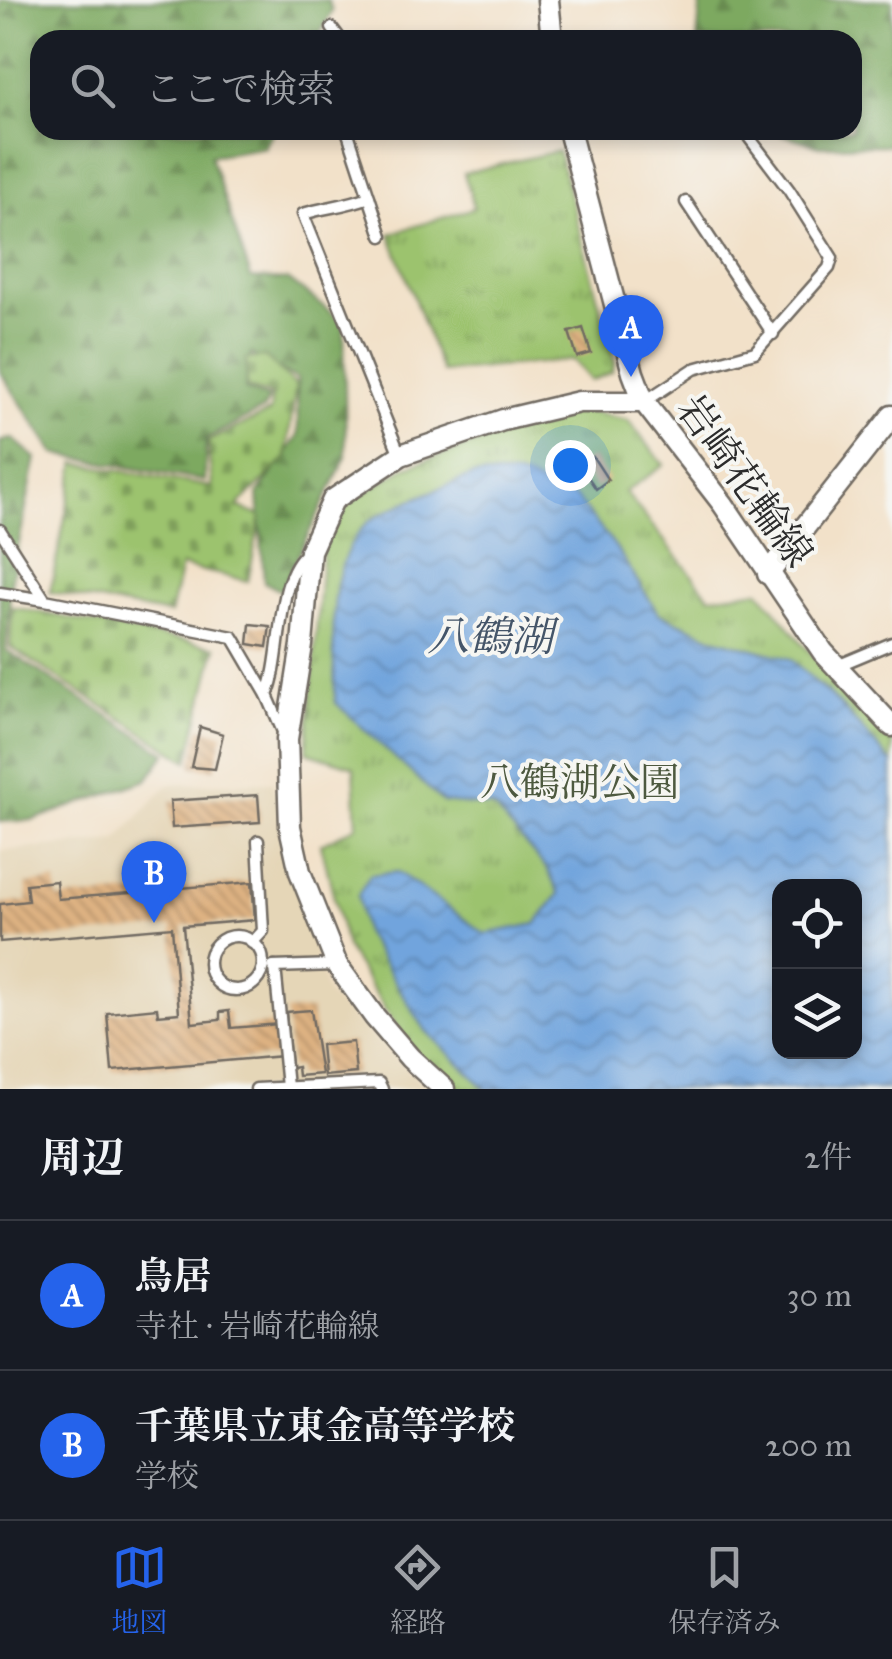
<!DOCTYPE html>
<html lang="ja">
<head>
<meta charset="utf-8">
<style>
	:root { --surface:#171b24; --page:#242831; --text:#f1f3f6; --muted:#9ea1a6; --line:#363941; --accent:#2563eb }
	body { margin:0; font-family:"IM FELL Great Primer","Noto Serif JP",serif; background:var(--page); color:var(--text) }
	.controls { position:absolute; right:30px; bottom:30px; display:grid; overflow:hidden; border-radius:20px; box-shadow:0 5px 15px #0003 }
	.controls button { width:90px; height:90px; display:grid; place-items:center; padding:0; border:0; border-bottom:2px solid var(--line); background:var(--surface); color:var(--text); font:50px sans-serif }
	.you { position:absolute; left:570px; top:465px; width:35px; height:35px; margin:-25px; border:8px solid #fff; border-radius:50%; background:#1a73e8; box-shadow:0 0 0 15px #1a73e833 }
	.badge { display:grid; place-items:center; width:65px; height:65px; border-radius:50%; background:var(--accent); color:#fff; font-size:32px; font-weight:700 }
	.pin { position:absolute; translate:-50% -82px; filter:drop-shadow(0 2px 5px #0008) }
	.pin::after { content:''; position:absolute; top:52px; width:35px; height:30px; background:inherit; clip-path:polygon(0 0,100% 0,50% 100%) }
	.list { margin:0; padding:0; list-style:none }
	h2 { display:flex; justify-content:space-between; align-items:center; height:130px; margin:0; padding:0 40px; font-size:42px }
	h2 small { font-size:32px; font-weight:400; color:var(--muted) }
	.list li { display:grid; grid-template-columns:65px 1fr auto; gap:30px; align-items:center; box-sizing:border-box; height:150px; padding:0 40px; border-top:2px solid var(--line) }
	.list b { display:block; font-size:38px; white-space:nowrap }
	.list p { margin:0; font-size:32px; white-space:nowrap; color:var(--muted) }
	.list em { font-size:32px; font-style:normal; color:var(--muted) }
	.icon { flex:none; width:55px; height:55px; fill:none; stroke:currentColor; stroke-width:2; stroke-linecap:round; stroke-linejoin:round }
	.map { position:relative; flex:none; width:892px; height:1089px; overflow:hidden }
	.search { position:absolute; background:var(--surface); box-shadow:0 5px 15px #0003; left:30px; right:30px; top:30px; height:110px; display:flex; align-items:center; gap:25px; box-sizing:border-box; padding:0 35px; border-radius:30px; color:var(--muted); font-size:38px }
	.sheet { height:430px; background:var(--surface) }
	nav { display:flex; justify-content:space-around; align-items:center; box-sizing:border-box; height:140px; border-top:2px solid var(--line); background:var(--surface); font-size:28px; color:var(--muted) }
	nav a { display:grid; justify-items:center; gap:5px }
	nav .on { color:var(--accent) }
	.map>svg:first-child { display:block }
	.built { fill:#e5d6b7 }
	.forest { fill:url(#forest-firs); stroke:#546a46; stroke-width:2.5 }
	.cemetery { fill:url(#cemetery-stones); stroke:#64774c; stroke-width:2.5 }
	.park { fill:url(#park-tufts); stroke:#64774c; stroke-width:2.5; fill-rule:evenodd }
	.water { fill:url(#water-waves); stroke:#4e6884; stroke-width:2.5; fill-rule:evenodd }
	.building { fill:url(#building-back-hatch) }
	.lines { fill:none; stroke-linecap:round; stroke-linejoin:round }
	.lane-casing { stroke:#716b62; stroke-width:15 }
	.street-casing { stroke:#716b62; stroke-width:25 }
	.lane { stroke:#fff; stroke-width:10 }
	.street { stroke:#fff; stroke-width:20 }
	.labels { text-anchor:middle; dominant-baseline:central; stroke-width:8; stroke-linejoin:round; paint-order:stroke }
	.street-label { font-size:40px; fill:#2b2b2b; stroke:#f6f6f2 }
	.park-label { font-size:40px; fill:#4d593f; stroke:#f6f6f2 }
	.water-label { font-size:42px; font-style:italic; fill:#445569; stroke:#f6f6f2 }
</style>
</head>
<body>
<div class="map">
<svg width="892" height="1089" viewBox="0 0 892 1089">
	<defs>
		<pattern id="forest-firs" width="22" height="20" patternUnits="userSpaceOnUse" patternTransform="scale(2.5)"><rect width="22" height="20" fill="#7da961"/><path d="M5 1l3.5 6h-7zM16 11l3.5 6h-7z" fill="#678a50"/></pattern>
		<pattern id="cemetery-stones" width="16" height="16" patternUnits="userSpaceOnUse" patternTransform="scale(2.5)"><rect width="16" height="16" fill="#9cc36e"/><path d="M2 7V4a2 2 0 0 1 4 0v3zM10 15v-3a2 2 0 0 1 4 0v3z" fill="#7f9f5b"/></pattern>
		<pattern id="park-tufts" width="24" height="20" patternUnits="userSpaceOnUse" patternTransform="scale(2.5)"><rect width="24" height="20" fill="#9cc36e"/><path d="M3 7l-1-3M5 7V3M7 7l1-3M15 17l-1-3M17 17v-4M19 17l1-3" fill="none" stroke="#7f9f5b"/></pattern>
		<pattern id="water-waves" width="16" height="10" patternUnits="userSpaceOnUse" patternTransform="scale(2.5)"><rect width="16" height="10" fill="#71a4dd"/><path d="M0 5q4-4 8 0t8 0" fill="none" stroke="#5d86b3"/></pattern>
		<pattern id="building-back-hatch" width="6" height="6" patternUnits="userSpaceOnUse" patternTransform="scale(2.5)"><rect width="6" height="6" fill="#deb282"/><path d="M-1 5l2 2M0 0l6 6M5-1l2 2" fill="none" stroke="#b4916b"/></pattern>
	</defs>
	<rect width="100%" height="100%" fill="#f6f6f2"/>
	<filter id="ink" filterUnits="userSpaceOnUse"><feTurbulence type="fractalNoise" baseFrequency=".01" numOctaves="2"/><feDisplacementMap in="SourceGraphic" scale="20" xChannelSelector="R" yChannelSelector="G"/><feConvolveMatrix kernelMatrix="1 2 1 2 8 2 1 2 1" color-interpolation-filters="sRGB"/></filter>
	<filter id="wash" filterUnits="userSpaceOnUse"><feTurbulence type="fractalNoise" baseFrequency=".0048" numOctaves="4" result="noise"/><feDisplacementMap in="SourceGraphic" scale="40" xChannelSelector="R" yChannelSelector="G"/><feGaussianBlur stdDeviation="2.25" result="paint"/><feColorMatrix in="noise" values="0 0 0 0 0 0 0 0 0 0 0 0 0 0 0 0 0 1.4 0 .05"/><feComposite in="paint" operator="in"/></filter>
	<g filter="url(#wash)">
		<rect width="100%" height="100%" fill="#f2e1c9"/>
		<path class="built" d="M272 782 327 994 428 1089H0V851L116 841 168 785Z"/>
		<g class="forest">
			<path d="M0 0H328L332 11 317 40H40V130H274L265 147 210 156 251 278 289 280 344 322 346 457 281 591 264 582 258 493 298 436 297 379 251 354 245 390 269 398 264 409 206 439 205 481 55 454 0 372Z"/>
			<path d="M701 0H892V145L820 146 768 130H852V40H697Z"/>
			<path d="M12 438 36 458 11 583 6 650 166 753 147 780 33 820 0 822V442Z"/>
		</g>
		<g class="cemetery">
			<path d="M265 357 296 385 286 458 237 507 261 516 248 581 181 566 170 614 50 592 76 463 212 487 208 441 270 412 272 395 247 388 246 359Z"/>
			<path d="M12 607 216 647 188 761 10 647Z"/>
		</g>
		<g class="park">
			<path d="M558 151 615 362 612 372 591 381 573 360 442 372 390 234 474 208 464 173Z"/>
			<path d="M576 409 628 420 664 465 625 492 710 597 759 590 813 656 892 740V1089H458L409 1048 346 947 321 844 357 826 354 767 307 752 323 543 344 505 406 467ZM780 886H854V1052H780Z"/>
		</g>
		<path class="water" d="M473 475H517L575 497 615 546 658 613 714 638 791 659 839 704 892 763V1089H486L426 1031 364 932 358 895 370 875 398 872 485 934 536 924 559 894 548 870 493 807 443 802 335 702C335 643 322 569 367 523 379 511 452 484 473 475ZM780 886H854V1052H780Z"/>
		<g id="blocks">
			<g class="building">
				<path d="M583 328 591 353 577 357 569 332Z"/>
				<path d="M593 457 608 480 596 489 580 465Z"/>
				<path d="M250 624 270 626 267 647 248 644Z"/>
				<path d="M200 727 223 734 215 769 191 767Z"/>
				<path d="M258 795 260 822 172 828 170 801Z"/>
				<path d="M179 872 181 888 252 882 255 920 183 926 192 1023 220 1020V1012L229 1011 231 1028 279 1024 282 1056 112 1071 107 1013 157 1008 158 1015 179 1013 172 927 0 942V904L28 901 26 884 56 881 58 899 166 890 164 874Z"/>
				<path d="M311 1010 321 1074 298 1076 297 1067 291 1068 286 1012Z"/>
				<path d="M353 1042 356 1073 324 1076 321 1045Z"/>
			</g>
		</g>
	</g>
	<g filter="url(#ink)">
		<use href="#blocks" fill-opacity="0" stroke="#716b62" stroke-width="2.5"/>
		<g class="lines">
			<g class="lane-casing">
				<g id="lane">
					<path d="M332 28 341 40"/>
					<path d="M347 130 382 236"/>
					<path d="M369 197C346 206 325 207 303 214L400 455"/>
					<path d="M686 202 773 334"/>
					<path d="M644 402 694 369 755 352 829 268 832 258 789 190 748 136"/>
					<path d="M0 530 45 600 233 637 267 695 284 734"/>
					<path d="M0 593 45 600"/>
					<path d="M837 666 892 643"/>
					<path d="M267 695C284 657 274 576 309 551"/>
					<circle cx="236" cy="963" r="27"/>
					<path d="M252 943 263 931 258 841"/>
					<path d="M273 967 336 965"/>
					<path d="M275 967 287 1087"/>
					<path d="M256 1089 379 1083 382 1089"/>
				</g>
			</g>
			<g class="street-casing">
				<g id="street">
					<path d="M548 0 552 40"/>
					<path d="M569 130 633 373 644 402 723 504 823 652 892 726"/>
					<path d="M768 574 892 416"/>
					<path d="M444 1089 410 1058 374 1016 337 965 300 872 290 827 287 739 302 645 310 551 333 500 401 455 503 420 579 402H644"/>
				</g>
			</g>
			<use href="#lane" class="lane"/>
			<use href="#street" class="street"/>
		</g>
	</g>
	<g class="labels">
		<g class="street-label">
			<text transform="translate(745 481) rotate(54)">岩崎花輪線</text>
		</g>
		<g class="park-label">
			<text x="580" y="782">八鶴湖公園</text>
		</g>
		<g class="water-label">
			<text x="490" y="637">八鶴湖</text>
		</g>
	</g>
</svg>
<div class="controls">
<button><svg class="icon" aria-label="locate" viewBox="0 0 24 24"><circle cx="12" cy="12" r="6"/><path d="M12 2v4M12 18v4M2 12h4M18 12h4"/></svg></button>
<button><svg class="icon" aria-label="layers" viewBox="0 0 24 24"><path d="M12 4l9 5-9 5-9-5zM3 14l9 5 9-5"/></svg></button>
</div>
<div class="you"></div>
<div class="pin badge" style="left:631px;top:377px">A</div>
<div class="pin badge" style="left:154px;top:923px">B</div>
<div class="search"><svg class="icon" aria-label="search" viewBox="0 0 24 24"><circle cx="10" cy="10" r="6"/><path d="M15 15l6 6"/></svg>ここで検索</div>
</div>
<section class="sheet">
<h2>周辺<small>2件</small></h2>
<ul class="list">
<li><span class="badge">A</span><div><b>鳥居</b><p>寺社 · 岩崎花輪線</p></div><em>30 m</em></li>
<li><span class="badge">B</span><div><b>千葉県立東金高等学校</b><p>学校</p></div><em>200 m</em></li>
</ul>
</section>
<nav>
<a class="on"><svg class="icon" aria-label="map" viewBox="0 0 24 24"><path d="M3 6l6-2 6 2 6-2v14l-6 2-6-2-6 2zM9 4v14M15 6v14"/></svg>地図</a>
<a><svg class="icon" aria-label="directions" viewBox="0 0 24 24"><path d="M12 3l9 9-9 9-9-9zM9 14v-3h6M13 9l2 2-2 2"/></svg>経路</a>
<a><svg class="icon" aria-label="saved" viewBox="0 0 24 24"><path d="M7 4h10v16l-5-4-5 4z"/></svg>保存済み</a>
</nav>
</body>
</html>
